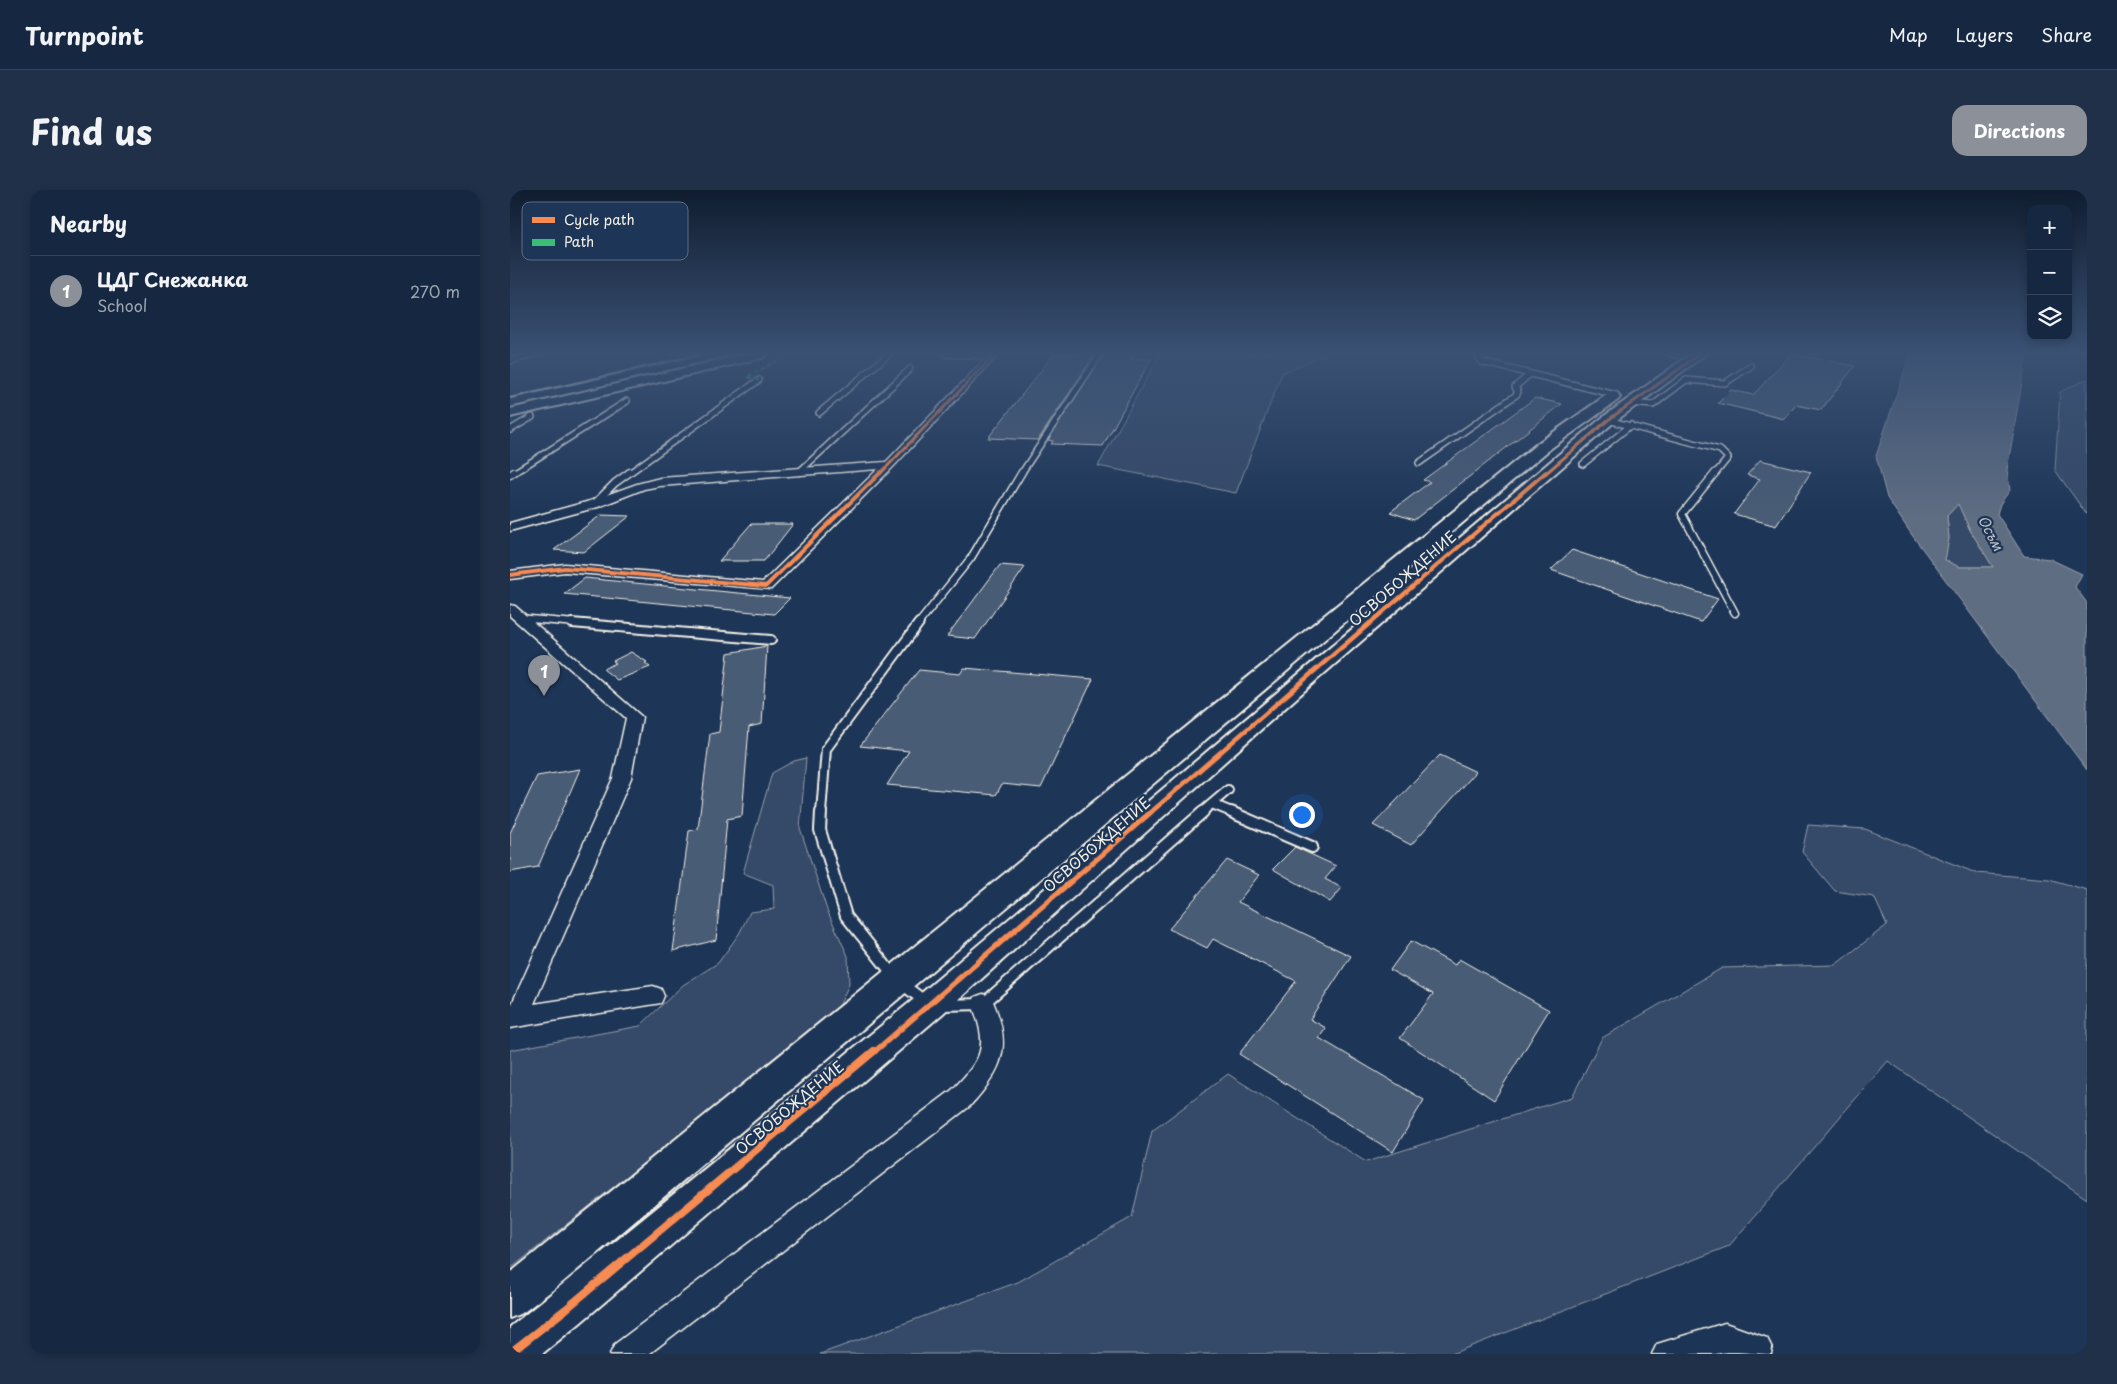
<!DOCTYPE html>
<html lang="en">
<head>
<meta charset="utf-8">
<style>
	:root { --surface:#162841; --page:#1f3048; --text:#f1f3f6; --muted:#9ea6b1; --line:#35445a; --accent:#8c9099 }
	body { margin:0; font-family:"Playpen Sans",sans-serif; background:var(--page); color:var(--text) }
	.controls { position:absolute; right:15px; top:15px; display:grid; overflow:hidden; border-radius:10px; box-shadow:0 2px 8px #0003 }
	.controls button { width:45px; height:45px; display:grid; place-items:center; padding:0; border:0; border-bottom:1px solid var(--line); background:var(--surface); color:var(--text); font:25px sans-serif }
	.you { position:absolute; left:791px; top:624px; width:18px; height:18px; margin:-12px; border:4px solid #fff; border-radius:50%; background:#1a73e8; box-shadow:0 0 0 8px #1a73e833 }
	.badge { display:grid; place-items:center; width:32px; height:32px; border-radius:50%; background:var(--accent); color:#fff; font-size:16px; font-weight:700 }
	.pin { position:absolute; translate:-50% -41px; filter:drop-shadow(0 1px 2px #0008) }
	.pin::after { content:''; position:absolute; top:26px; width:18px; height:15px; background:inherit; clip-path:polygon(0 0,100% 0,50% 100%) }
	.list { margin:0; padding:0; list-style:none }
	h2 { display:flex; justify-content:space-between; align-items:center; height:65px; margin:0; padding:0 20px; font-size:21px }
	h2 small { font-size:16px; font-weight:400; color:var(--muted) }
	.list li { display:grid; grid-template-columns:32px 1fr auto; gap:15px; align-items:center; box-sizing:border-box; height:70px; padding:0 20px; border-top:1px solid var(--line) }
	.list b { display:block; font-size:19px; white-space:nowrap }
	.list p { margin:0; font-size:16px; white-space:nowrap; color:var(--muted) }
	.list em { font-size:16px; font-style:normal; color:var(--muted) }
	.icon { flex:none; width:28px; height:28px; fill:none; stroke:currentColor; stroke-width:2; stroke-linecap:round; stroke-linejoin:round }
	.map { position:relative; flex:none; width:1577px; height:1164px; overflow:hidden; border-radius:15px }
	header { display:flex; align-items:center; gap:30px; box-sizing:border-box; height:70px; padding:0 25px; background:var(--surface); border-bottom:1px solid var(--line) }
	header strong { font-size:24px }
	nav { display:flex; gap:28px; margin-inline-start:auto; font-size:18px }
	.intro { display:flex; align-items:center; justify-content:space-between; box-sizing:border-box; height:120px; padding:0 30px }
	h1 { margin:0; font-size:35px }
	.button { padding:12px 22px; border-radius:15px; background:var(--accent); color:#fff; font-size:18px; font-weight:700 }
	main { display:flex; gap:30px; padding:0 30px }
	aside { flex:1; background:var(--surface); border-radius:15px; box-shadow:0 2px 8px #0003 }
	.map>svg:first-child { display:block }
	.green { fill:#354a67; stroke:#949ea8 }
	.water { fill:#5e6d82; stroke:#9aa2ab; fill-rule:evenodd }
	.building { fill:#485b74; stroke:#f4f1e8 }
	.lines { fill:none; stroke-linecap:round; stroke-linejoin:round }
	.lane-far3-casing { stroke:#f4f1e8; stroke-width:8 }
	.lane-far2-casing { stroke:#f4f1e8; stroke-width:9 }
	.lane-far1-casing { stroke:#f4f1e8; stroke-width:12 }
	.lane-casing { stroke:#f4f1e8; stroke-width:14 }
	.street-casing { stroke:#f4f1e8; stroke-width:3 }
	.secondary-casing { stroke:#f4f1e8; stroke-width:4 }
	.lane-far3 { stroke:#1d3557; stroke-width:5 }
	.lane-far2 { stroke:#1d3557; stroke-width:6 }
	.lane-far1 { stroke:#1d3557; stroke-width:8 }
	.lane { stroke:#1d3557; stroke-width:10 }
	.street { fill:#1d3557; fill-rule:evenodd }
	.secondary { fill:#1d3557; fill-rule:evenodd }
	.rail { stroke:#f4f1e8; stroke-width:2.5 }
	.quiet { stroke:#3abd76; stroke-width:2.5; stroke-dasharray:4.5 2.5; stroke-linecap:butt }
	.cycleway-far4-casing { stroke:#1d3557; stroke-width:5 }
	.cycleway-far3-casing { stroke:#1d3557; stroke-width:6 }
	.cycleway-far2-casing { stroke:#1d3557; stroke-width:8 }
	.cycleway-far1-casing { stroke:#1d3557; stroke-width:9 }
	.cycleway-casing { stroke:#1d3557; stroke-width:11 }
	.cycleway-far4 { stroke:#f68b52; stroke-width:3 }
	.cycleway-far3 { stroke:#f68b52; stroke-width:4 }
	.cycleway-far2 { stroke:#f68b52; stroke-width:4.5 }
	.cycleway-far1 { stroke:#f68b52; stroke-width:5.5 }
	.cycleway { stroke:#f68b52; stroke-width:8 }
	.labels { text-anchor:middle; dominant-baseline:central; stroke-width:4.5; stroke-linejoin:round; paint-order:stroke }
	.far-water-label { font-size:14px; font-style:italic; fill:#c0c3c4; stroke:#1d3557 }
	.street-label { font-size:15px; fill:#f4f1e8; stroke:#1d3557 }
	.key { fill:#1d3557; stroke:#5e6d82; stroke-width:1 }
	.key-label { font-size:14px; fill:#f4f1e8 }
</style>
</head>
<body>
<header>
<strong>Turnpoint</strong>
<nav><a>Map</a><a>Layers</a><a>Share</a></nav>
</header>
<div class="intro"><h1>Find us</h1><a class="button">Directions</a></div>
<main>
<aside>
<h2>Nearby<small></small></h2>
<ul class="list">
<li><span class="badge">1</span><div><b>ЦДГ Снежанка</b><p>School</p></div><em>270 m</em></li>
</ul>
</aside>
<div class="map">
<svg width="1577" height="1164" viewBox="0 0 1577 1164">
	<rect width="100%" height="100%" fill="#1d3557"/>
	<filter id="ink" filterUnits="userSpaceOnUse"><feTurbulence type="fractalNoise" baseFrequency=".02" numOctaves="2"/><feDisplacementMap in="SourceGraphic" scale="10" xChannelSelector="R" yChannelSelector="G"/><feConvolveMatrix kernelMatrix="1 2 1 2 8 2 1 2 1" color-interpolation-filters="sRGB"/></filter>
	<g filter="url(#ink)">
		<g class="green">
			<path d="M650 164H816L772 183 726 303 588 276Z"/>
			<path d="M1577 189V325L1545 280 1550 202Z"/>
			<path d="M1448 314 1460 340 1483 377H1449L1435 370 1439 348 1437 326Z"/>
			<path d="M296 568 290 638 317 720 338 766 339 794 328 819 0 1079V860L130 836 173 795 208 773 229 744 240 722 264 719 263 695 233 683 262 583 284 571Z"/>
			<path d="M1298 635 1355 639 1466 683 1539 689 1577 700V1009L1378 871 1219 1056 941 1164H310L508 1092 622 1027 642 941 718 884 856 972 1062 907 1092 848 1212 778 1325 775 1377 735 1364 707 1325 701 1292 662Z"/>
		</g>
		<path class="water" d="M1400 164H1517L1497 280 1500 300 1490 314 1487 324 1514 366 1540 369 1572 384 1565 397 1577 413V580L1402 345 1377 308 1366 266ZM1448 314 1460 340 1483 377H1449L1435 370 1439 348 1437 326Z"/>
		<g class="building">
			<path d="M544 164H585L528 250 478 248Z"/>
			<path d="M594 164H624L621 169H641L593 256 541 254 543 251 538 250Z"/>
			<path d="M1281 164 1345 176 1311 220 1286 215 1274 229 1208 213 1221 200 1243 205Z"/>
			<path d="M1025 208 1052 214 904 330 880 322 920 292 913 290Z"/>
			<path d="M1250 270 1301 282 1266 336 1224 324 1250 289 1237 285Z"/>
			<path d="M91 325 120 326 74 362 44 360Z"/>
			<path d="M241 334H283L254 371H209Z"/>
			<path d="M1062 360 1208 409 1191 432 1041 380Z"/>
			<path d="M490 375 515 377 465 449 437 446Z"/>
			<path d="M75 388 114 392 280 408 264 424 54 404Z"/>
			<path d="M257 456 252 534 239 537 232 626 217 629 206 750 163 761 179 641 188 639 200 544 209 542 218 463Z"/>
			<path d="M121 462 137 472 135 473 140 477 107 490 93 479 106 473 103 471Z"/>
			<path d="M454 478 583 489 531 598 492 594 486 605 377 595 399 561 350 556 409 480 450 484Z"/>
			<path d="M930 565 966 582 901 655 863 635Z"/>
			<path d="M70 579 28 677 0 682V643L27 586Z"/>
			<path d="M785 657 826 676 815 689 832 698 820 712 763 679Z"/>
			<path d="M717 670 749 685 728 712 841 766 800 829 816 838 809 848 914 910 883 962 729 864 786 791 703 749 697 758 659 739Z"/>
			<path d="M901 751 945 775 949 769 1039 820 984 910 890 848 923 804 880 780Z"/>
		</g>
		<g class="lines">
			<g class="lane-far3-casing">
				<g id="lane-far3">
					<path d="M435 164 483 166"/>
					<path d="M972 164 969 168 972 172 1106 205"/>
					<path d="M1161 164 1165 165"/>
					<path d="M1120 213 1143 215 1176 190 1215 193 1241 176"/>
					<path d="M309 223 379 164"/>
					<path d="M1098 230 1210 260 1218 268 1205 284"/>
					<path d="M0 240 22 227"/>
					<path d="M909 273 1006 205 1008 202 1005 197 1020 184"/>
					<path d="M1073 274 1121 235"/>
					<path d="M289 282 400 179"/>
					<path d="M2 284 117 211"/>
					<path d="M118 284 249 190"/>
					<path d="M511 284 590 164"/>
				</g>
			</g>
			<g class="lane-far2-casing">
				<g id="lane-far2">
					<path d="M1206 282 1172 324 1225 423"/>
					<path d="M0 285 4 282"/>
					<path d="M84 314 105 293 120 282"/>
					<path d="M9 428 77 434"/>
					<path d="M408 434 461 368 512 282"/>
				</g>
			</g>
			<g class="lane-far1-casing">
				<g id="lane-far1">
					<path d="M62 433 261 450"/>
					<path d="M702 614 724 623"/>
					<path d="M311 623 316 559 409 433"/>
					<path d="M691 623 718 600"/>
				</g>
			</g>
			<g class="lane-casing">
				<g id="lane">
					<path d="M311 622 310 640 336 726 388 791 417 813"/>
					<path d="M721 622 802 657"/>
					<path d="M432 815 473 814 693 622"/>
				</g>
			</g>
			<g class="street-casing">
				<g id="street">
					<path d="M18 164H34L0 174V168Z"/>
					<path d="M480 164H489L383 277 261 399 55 382 0 389V381L55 374 253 392 368 279 150 296 134 299 88 317 0 341V333L80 311 127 294 150 288 376 272Z"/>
					<path d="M0 415 5 416 132 527 121 588 24 814 143 796 151 799 154 806 151 813 0 838V818L103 588 116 528 0 426Z"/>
					<path d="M473 804 481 807C503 855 494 879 460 916L139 1164H100L105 1154 442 900C474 867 478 857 462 814L465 807Z"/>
					<path d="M1215 1133 1257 1148 1262 1158 1261 1164C1246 1164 1218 1160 1206 1164H1142L1147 1154Z"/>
				</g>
			</g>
			<g class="secondary-casing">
				<g id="secondary">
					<path d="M235 164H258L252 168 0 227V219Z"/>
					<path d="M1181 164H1196L1103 233 802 494 431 825 70 1133 32 1164H0V1137L409 805 1093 227Z"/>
					<path d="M1103 203 1110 207 1108 210 1040 259 53 1092 14 1122 0 1128V1083L1028 253 1098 204Z"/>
				</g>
			</g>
			<use href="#lane-far3" class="lane-far3"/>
			<use href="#lane-far2" class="lane-far2"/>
			<use href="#lane-far1" class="lane-far1"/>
			<use href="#lane" class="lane"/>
			<use href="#street" class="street"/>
			<use href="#secondary" class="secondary"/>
			<path class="rail" d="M0 208 192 164"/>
			<path class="quiet" d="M249 190 237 187 280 164"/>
			<g class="cycleway-far4-casing">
				<g id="cycleway-far4">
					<path d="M370 284 485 164"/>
					<path d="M1035 284 1098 230 1190 164"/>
				</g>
			</g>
			<g class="cycleway-far3-casing">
				<g id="cycleway-far3">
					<path d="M0 385 55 378 256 396 371 282"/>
					<path d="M859 434 1036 282"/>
				</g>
			</g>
			<g class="cycleway-far2-casing">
				<path id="cycleway-far2" d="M640 623 860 433"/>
			</g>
			<g class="cycleway-far1-casing">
				<path id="cycleway-far1" d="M363 863 641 622"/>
			</g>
			<g class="cycleway-casing">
				<path id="cycleway" d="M0 1163 56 1119 364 861"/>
			</g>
			<use href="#cycleway-far4" class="cycleway-far4"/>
			<use href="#cycleway-far3" class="cycleway-far3"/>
			<use href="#cycleway-far2" class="cycleway-far2"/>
			<use href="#cycleway-far1" class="cycleway-far1"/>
			<use href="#cycleway" class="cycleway"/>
		</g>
	</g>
	<linearGradient id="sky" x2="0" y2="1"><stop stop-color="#101d30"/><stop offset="0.5" stop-color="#3a5174"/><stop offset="1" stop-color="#3a5174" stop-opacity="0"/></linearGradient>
	<rect width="1577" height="327" fill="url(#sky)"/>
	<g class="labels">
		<g class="far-water-label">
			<text transform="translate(1481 343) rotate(63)">Осъм</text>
		</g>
		<g class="street-label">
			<text transform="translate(892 388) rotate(-41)">ОСВОБОЖДЕНИЕ</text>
			<text transform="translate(586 654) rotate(-41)">ОСВОБОЖДЕНИЕ</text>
			<text transform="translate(279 917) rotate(-40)">ОСВОБОЖДЕНИЕ</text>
		</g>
	</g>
	<rect x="12" y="12" width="166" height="58" rx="8" class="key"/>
	<rect x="22" y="27" width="23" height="6" fill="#f68b52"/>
	<rect x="22" y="49" width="23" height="7" fill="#3abd76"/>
	<g class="key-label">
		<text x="54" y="35">Cycle path</text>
		<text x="54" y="57">Path</text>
	</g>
</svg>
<div class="controls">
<button>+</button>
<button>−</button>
<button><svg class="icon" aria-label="layers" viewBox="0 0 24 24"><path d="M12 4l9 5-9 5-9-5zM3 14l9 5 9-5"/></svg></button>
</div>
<div class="you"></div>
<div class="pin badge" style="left:34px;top:506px">1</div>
</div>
</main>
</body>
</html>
